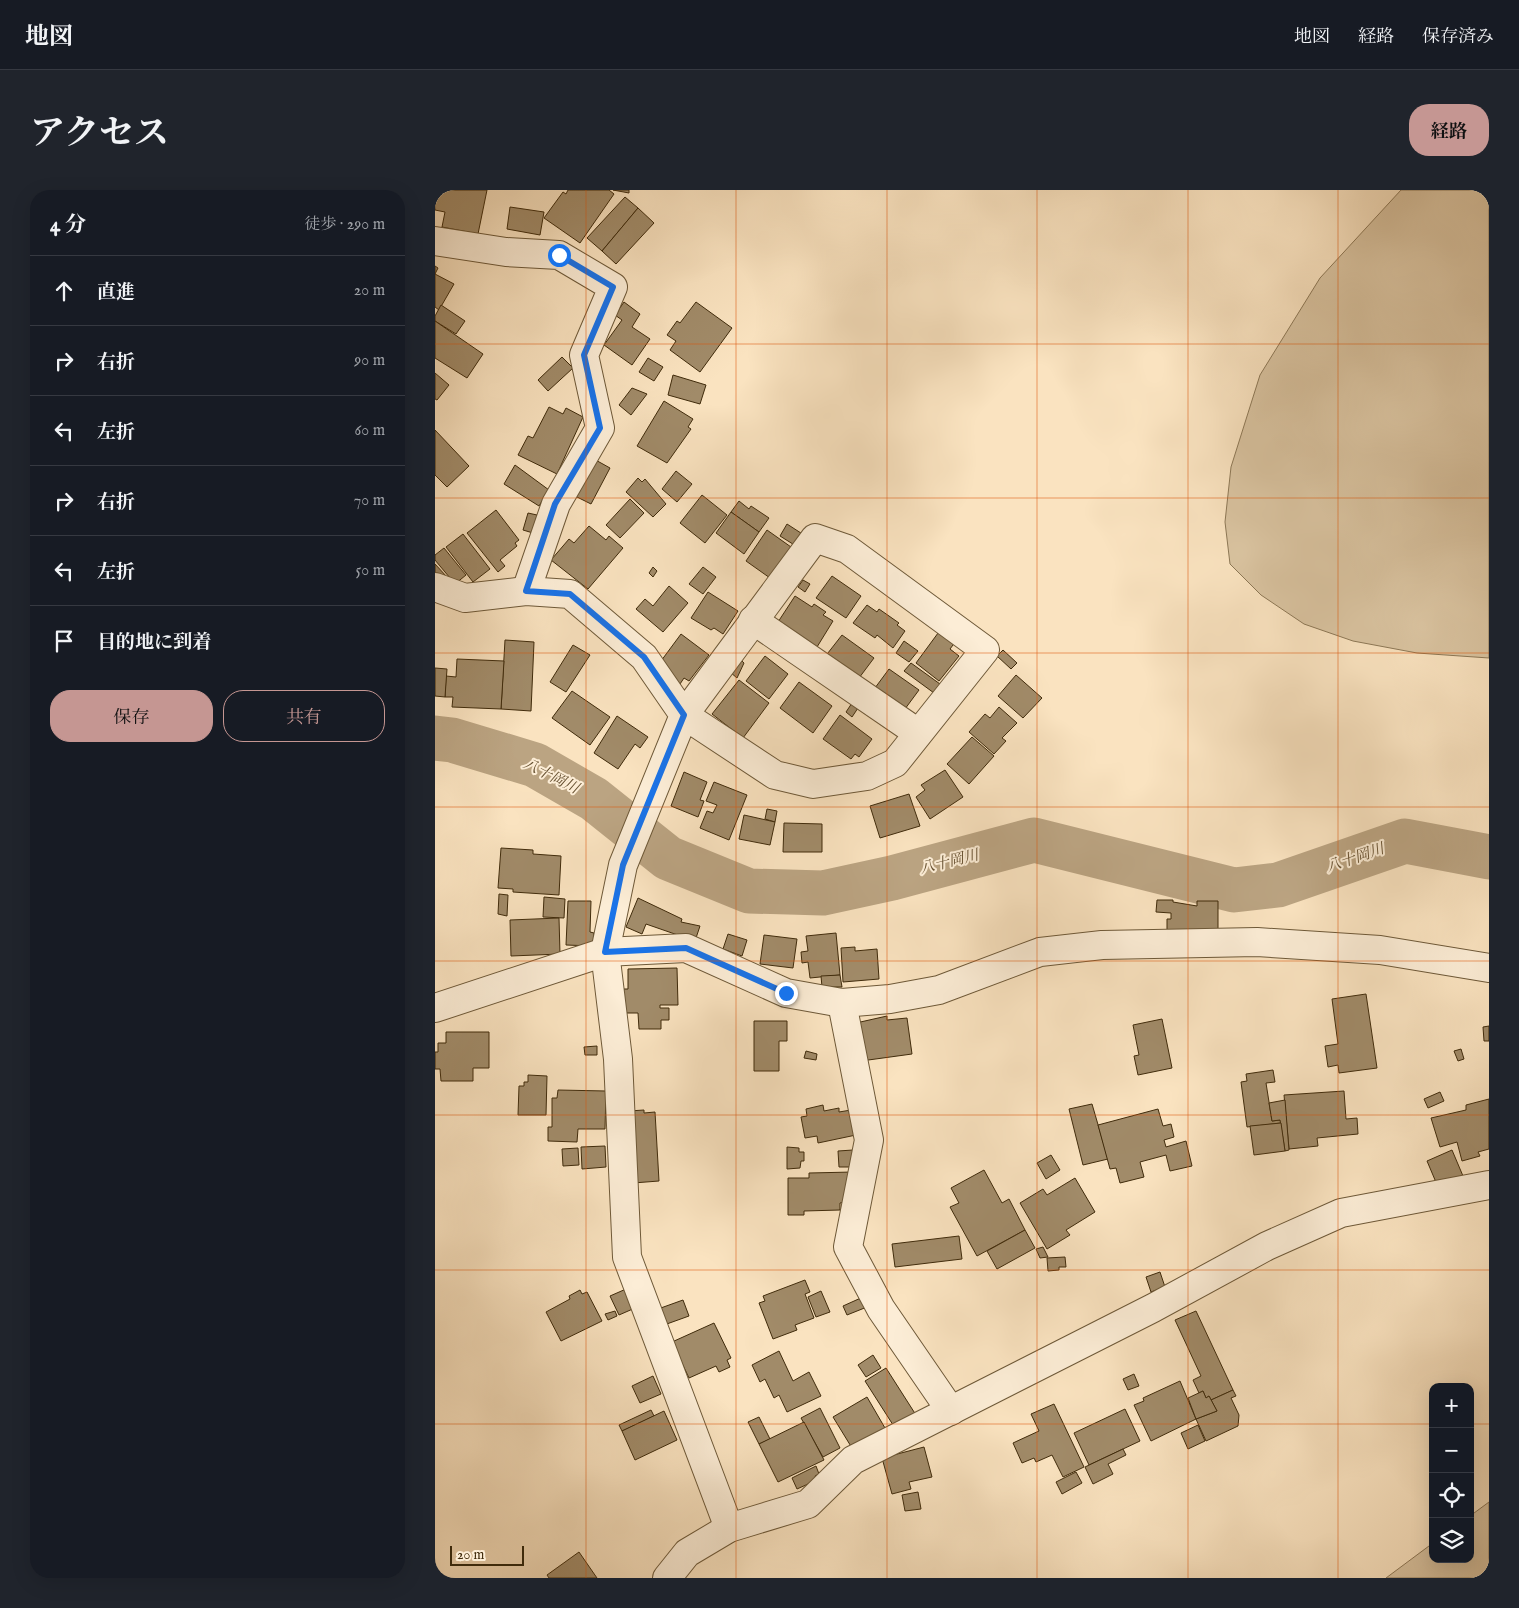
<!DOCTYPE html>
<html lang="ja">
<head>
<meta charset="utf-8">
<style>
	:root { --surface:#171b24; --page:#20242c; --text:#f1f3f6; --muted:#9ea1a6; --line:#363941; --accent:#c59692 }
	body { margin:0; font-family:"IM FELL English","Noto Serif JP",serif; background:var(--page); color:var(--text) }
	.controls { position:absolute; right:15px; bottom:15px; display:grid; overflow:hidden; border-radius:10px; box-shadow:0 5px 20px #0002 }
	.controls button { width:45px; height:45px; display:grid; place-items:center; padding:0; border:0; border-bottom:1px solid var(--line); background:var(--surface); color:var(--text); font:25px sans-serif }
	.scale { position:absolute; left:15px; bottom:12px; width:74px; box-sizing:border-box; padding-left:5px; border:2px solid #402b0b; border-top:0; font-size:14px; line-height:18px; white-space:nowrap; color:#402b0b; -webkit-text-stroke:4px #fcedd6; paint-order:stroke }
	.stop { position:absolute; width:15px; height:15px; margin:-11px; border:4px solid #1a73e8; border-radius:50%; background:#fff }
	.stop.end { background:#1a73e8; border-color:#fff; box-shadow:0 1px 5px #0008 }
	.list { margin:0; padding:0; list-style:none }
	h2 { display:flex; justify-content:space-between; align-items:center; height:65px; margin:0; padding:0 20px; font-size:21px }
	h2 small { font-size:16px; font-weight:400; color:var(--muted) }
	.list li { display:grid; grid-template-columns:32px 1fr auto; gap:15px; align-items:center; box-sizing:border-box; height:70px; padding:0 20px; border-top:1px solid var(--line) }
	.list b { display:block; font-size:19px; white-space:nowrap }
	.list em { font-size:16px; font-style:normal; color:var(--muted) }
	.actions { display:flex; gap:10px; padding:15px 20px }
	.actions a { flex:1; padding:11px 0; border:1px solid var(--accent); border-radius:20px; text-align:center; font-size:18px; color:var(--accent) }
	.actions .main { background:var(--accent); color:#111 }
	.icon { flex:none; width:28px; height:28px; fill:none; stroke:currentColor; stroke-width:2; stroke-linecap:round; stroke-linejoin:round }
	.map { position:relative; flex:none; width:1054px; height:1388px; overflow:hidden; border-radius:20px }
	header { display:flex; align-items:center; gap:30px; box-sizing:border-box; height:70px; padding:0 25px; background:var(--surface); border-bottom:1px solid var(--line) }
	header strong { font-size:24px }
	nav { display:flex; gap:28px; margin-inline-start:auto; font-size:18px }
	.intro { display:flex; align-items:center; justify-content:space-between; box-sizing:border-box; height:120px; padding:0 30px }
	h1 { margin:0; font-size:35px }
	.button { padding:12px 22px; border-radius:20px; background:var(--accent); color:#111; font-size:18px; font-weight:700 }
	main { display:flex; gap:30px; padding:0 30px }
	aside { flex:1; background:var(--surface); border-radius:20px; box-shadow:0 5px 20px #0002 }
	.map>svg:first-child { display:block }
	.green { fill:#dac4a1; stroke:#8d7856 }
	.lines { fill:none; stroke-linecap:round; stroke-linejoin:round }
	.river { stroke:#bba482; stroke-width:45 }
	.building { fill:#a18b69; stroke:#402b0b }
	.minor-casing { stroke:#6e5938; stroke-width:30 }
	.minor { stroke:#fcedd6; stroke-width:28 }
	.route { stroke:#1a73e8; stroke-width:6 }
	.grid { fill:none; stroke:#e0570c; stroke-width:1; stroke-opacity:0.55 }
	.labels { text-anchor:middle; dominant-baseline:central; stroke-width:4; stroke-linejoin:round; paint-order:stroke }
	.water-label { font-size:15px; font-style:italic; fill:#654f2f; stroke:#fcedd6 }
</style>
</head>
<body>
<header>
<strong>地図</strong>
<nav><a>地図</a><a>経路</a><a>保存済み</a></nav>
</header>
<div class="intro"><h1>アクセス</h1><a class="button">経路</a></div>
<main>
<aside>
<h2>4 分<small>徒歩 · 290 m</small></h2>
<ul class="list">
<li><svg class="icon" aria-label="ahead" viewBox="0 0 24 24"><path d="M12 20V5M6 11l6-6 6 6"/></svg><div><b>直進</b></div><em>20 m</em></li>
<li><svg class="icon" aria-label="right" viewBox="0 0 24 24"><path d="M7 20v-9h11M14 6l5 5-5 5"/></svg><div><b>右折</b></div><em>90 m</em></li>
<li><svg class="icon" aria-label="left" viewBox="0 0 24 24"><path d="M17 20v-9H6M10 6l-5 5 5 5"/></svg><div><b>左折</b></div><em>60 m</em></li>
<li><svg class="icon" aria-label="right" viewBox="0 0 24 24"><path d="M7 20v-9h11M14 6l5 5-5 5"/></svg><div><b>右折</b></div><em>70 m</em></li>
<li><svg class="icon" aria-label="left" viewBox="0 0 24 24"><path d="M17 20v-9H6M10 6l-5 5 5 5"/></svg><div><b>左折</b></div><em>50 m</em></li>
<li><svg class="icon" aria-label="arrive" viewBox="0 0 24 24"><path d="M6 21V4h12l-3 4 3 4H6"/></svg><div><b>目的地に到着</b></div></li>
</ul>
<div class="actions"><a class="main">保存</a><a>共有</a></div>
</aside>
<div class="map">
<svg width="1054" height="1388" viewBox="0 0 1054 1388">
	<rect width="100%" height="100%" fill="#fae3c0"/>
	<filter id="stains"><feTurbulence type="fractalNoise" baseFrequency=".004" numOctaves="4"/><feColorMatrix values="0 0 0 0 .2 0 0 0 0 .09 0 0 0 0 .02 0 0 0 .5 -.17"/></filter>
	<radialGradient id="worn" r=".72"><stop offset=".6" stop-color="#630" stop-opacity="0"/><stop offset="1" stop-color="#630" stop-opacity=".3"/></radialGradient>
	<g class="green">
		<path d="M966 0H1054V468L982 463 918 451 869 434 826 405 795 374 790 332 796 277 825 185 885 88Z"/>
		<path d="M1054 1312V1388H951L998 1353V1369H1035V1326Z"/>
	</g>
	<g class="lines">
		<path class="river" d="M0 548 17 550 100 575 159 609 233 668 314 701 388 703 457 688 599 650 799 700 843 695 970 651 1054 667"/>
	</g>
	<g class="building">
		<path d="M0 0H52L43 44 7 37 10 22 0 20Z"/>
		<path d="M133 0H174L179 4 145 53 109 28 128 2 131 4Z"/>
		<path d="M178 0H194V3Z"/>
		<path d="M190 7 203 18 167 61 152 48Z"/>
		<path d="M75 17 109 22 105 45 72 39Z"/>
		<path d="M203 18 219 33 181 74 167 61Z"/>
		<path d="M0 76 3 78 0 84 19 94 4 120 0 117Z"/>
		<path d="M189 112 205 124 197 137 215 149 197 175 169 155 187 130 180 125Z"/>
		<path d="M261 112 297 138 265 182 235 160 241 151 232 145 242 131 245 133Z"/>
		<path d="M6 115 30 131 21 144 0 131V126Z"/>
		<path d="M0 131 48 164 32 188 0 168Z"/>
		<path d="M127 167 138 178 113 201 103 190Z"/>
		<path d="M213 168 228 177 219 191 204 182Z"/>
		<path d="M0 183 14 195 2 210 0 209Z"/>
		<path d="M238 185 271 195 265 214 233 205Z"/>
		<path d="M197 198 212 204 196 225 184 215Z"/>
		<path d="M229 211 258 229 253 237 256 239 232 273 202 256Z"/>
		<path d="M114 217 128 224 131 218 148 227 122 284 83 265 93 246 98 248Z"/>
		<path d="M0 240 34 276 12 297 0 285Z"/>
		<path d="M157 268 175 278 156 314 136 304Z"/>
		<path d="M80 275 114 300 104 316 69 294Z"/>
		<path d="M241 281 257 294 242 312 227 299Z"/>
		<path d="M203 288 207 292 210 289 231 314 218 327 191 302Z"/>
		<path d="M267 305 292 325 270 353 245 333Z"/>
		<path d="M195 309 209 323 185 348 171 335Z"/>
		<path d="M304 311 314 319 316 316 334 328 324 342 296 322Z"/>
		<path d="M61 320 84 350 80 353 82 356 65 370 70 376 63 382 32 343Z"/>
		<path d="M296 322 324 342 309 364 281 343Z"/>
		<path d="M93 323 102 325 98 343 88 340Z"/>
		<path d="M352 334 369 345 361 356 345 346Z"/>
		<path d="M154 336 171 350 174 346 188 358 153 399 116 370 134 349 139 353Z"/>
		<path d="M332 340 356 357 335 388 311 371Z"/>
		<path d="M28 344 55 379 38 392 11 357Z"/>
		<path d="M9 358 31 385 20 394 0 370V365Z"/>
		<path d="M0 374 12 387 0 384Z"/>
		<path d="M218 377 222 381 218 387 214 383Z"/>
		<path d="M268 377 281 387 268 404 254 394Z"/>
		<path d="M397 386 426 406 411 428 381 408Z"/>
		<path d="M368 390 375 394 370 402 363 397Z"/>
		<path d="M234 396 253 413 228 442 201 419 210 409 218 416Z"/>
		<path d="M273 402 303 421 288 444 279 438 276 440 256 428Z"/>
		<path d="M360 406 377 417 379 414 391 422 388 425 398 431 382 457 375 452 372 456 343 432Z"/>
		<path d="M432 415 442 422 444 419 464 433 462 435 470 441 458 458 442 445 440 448 418 433Z"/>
		<path d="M506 439 521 451 515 459 524 466 504 491 481 473Z"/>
		<path d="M246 444 274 465 254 491 249 488 243 497 226 471Z"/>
		<path d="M407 445 439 468 421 492 389 468Z"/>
		<path d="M70 450 99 452 96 521 66 519Z"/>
		<path d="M469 451 483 461 474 472 461 463Z"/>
		<path d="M138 455 155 465 131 502 115 492Z"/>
		<path d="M568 460 582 473 576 479 562 466Z"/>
		<path d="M330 466 353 484 334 509 311 491Z"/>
		<path d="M22 469 69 471 66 519 17 517 18 507H10L11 486 21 487Z"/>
		<path d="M305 469 309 473 302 488 295 482Z"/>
		<path d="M476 473 505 494 499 503 469 481Z"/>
		<path d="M0 478 12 479 10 507 0 506Z"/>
		<path d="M454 479 484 500 467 523 437 502Z"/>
		<path d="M581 485 607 508 588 528 563 506Z"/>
		<path d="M304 490 334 513 308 548 277 524Z"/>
		<path d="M364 492 397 516 378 543 345 518Z"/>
		<path d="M137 501 175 527 155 555 117 528Z"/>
		<path d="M417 513 423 518 417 527 411 522Z"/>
		<path d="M564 517 582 533 567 548 571 551 559 564 534 542 550 524 555 528Z"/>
		<path d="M405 525 437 549 424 567 420 564 416 569 388 549Z"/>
		<path d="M182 526 213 547 205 558 200 554 183 579 159 563Z"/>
		<path d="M537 547 559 566 534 594 512 574Z"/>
		<path d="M510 580 528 607 495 629 481 607 490 600 486 595Z"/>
		<path d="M249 582 272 592 265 610 269 611 263 627 236 616Z"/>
		<path d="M279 592 312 605 294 650 265 638 272 621 278 623 282 615 271 611Z"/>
		<path d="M474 604 485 636 445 648 435 616Z"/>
		<path d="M332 619 342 621 340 632 330 629Z"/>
		<path d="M309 625 340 632 335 655 304 649Z"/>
		<path d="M349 633 387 634V662H348Z"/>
		<path d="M66 658 98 660V664L126 666 124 705 78 702V699L63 698Z"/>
		<path d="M64 704 73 705 72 726 63 724Z"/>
		<path d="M109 707 130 709 129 728 108 727Z"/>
		<path d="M203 708 247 729 246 732 265 736 260 751 211 734 207 744 191 737Z"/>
		<path d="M722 710H738V712L762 716V711H783V742L732 743V729H736V723L721 722Z"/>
		<path d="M133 711H156L155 742 159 743 158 756 131 755Z"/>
		<path d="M124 728 125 764 76 766 75 730Z"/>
		<path d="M401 743 405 785 375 788 373 772 367 773 366 762 373 761 371 746Z"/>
		<path d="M293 744 312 750 307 766 288 759Z"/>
		<path d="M329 745 362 749 358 778 325 774Z"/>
		<path d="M420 757V761L442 759 444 789 408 792 406 758Z"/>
		<path d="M242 778 243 815H225V818H234V830H226V839H204L203 823H188V799H193V779Z"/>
		<path d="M405 785 407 797H387L386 786Z"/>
		<path d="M931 804 942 878 904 883 903 875 893 877 890 856 903 854 897 809Z"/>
		<path d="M452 826V830L472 828 477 864 426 871 421 833Z"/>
		<path d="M727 829 737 878 703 885 699 866 704 865 698 835Z"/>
		<path d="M319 831H352V851H344V881H319Z"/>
		<path d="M1054 836V851H1049L1048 837Z"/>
		<path d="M11 842H54V878H38V891H6L5 879H0V862H3V853H11Z"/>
		<path d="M162 856V865H150L149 857Z"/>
		<path d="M1026 859 1029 869 1023 871 1019 861Z"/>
		<path d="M371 861 382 864 381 870 369 868Z"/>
		<path d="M838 880 840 892 831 893 837 931 845 930 846 933 812 937 806 892 812 891 811 884Z"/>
		<path d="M93 885 112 886 111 925H83L84 896H89V892H93Z"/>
		<path d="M123 900 171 901 170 939H143L142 952 113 951V937H117V908H122Z"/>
		<path d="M909 901 911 929 922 928 923 944 882 948 883 956 854 959 849 905Z"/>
		<path d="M1005 902 1009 911 993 918 989 909Z"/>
		<path d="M1054 909V959L1043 962 1045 966 1027 971 1022 952 1005 957 996 928 1031 920V915Z"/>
		<path d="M850 910 854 960 850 961 845 930 837 931 834 913Z"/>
		<path d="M657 914 673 969 648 975 634 919Z"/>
		<path d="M388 915 389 921 404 918V922L416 920 421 945 383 953 382 946 370 948 366 927 372 926 371 919Z"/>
		<path d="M723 919 728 936 736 934 739 947 729 950 731 957 751 951 757 976 735 981 731 965 705 972 709 987 685 993 681 978 675 979 663 935Z"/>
		<path d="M209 920V923L220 922 224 991 198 993 194 921Z"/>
		<path d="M846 933 850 961 819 965 815 936Z"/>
		<path d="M170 956 171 977 147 979 146 957Z"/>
		<path d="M352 957 364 958V962H369V971H366L365 978 352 979Z"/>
		<path d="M143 958 144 975 128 976 127 959Z"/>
		<path d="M418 960 419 977H404L403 961Z"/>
		<path d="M1017 960 1028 986 1003 997 992 971Z"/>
		<path d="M616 965 625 980 611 989 602 973Z"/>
		<path d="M549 980 567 1013 574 1009 590 1040 542 1066 515 1017 524 1013 516 998Z"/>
		<path d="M418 982 411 1012 405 1013V1020L369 1021V1025H353V988H374V983Z"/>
		<path d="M640 988 660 1022 631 1040 635 1045 612 1059 585 1013 608 999 612 1005Z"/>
		<path d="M590 1040 600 1058 562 1079 552 1061Z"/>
		<path d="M524 1046 527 1069 460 1077 457 1054Z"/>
		<path d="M608 1057 613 1067 605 1068 601 1059Z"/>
		<path d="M630 1067 631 1077H624V1080L613 1081 612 1068Z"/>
		<path d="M725 1082 730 1097 716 1102 711 1087Z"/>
		<path d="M370 1090 375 1102 370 1104 379 1128 360 1135 362 1140 338 1149 324 1113 330 1111 328 1106Z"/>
		<path d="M191 1099 200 1118 184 1125 175 1106Z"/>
		<path d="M145 1100 147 1104 152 1102 167 1131 126 1151 111 1122 135 1109 134 1106Z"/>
		<path d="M386 1101 395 1122 381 1127 373 1107Z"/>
		<path d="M428 1107 432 1117 412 1125 408 1116Z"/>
		<path d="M248 1110 254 1126 229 1135 223 1119Z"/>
		<path d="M180 1121 182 1126 173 1130 170 1124Z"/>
		<path d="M761 1121 798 1200 776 1210 774 1206 771 1208 768 1201 764 1203 758 1190 766 1186 740 1130Z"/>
		<path d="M279 1133 296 1168 292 1170 295 1177 284 1182 281 1176 254 1188 237 1152Z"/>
		<path d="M344 1161 358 1191 374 1182 386 1206 352 1222 344 1205 339 1208 330 1189 325 1192 317 1175Z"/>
		<path d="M438 1165 446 1178 431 1187 423 1175Z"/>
		<path d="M451 1178 481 1225 460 1238 430 1191Z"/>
		<path d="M699 1184 704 1196 693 1200 688 1189Z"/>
		<path d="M218 1186 226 1204 205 1213 197 1196Z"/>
		<path d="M745 1191 761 1229 716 1251 699 1215 709 1211 708 1208Z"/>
		<path d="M798 1200 801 1206 796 1208 804 1225 803 1236 771 1251 761 1229 782 1221 776 1210Z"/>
		<path d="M768 1201 771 1208 774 1206 782 1221 761 1229 753 1208Z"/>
		<path d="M432 1207 450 1238 417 1258 398 1227Z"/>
		<path d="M619 1214 649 1277 628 1287 617 1265 601 1272 599 1268 587 1273 578 1253 604 1241 596 1224Z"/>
		<path d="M385 1218 405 1258 388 1267 366 1228Z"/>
		<path d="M690 1219 705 1251 654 1275 639 1243Z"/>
		<path d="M216 1220 219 1226 187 1241 184 1235Z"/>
		<path d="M229 1221 242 1250 200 1270 187 1241Z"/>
		<path d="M324 1227 335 1249 324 1254 313 1232Z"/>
		<path d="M369 1232 389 1270 343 1292 324 1254Z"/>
		<path d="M763 1235 770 1251 753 1259 746 1243Z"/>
		<path d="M489 1257 497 1287 474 1292 476 1299 457 1304 447 1268Z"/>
		<path d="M688 1259 691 1265 673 1274 678 1284 658 1294 650 1277Z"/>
		<path d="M381 1276 384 1284 380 1286 382 1290 362 1299 357 1288Z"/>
		<path d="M641 1282 647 1293 627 1304 621 1292Z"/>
		<path d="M483 1302 486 1319 470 1321 467 1305Z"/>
		<path d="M144 1362 162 1388H114L112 1385Z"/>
	</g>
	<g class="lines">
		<g class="minor-casing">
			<g id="minor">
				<path d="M0 51 71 62 124 65 178 97 149 165 165 238 121 314 91 401"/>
				<path d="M0 397 30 408 91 401 135 404 209 467 249 525 340 585 378 594 432 586 460 573 550 460 412 359 380 348 249 525 188 675 170 762 183 869 192 1067 294 1338"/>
				<path d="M318 430 483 543"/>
				<path d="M407 813 434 950 413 1057 446 1119 516 1221"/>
				<path d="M0 818 170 762 251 758 351 803 407 813 455 809 504 800 605 762 667 755 822 752 945 760 1054 778"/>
				<path d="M232 1388 252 1363 294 1338 373 1314 418 1270 718 1118 832 1056 906 1023 1054 995"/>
			</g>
		</g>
		<use href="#minor" class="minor"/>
	</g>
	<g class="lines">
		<path class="route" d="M124 65 178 97 149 165 165 238 120 314 91 401 135 404 209 467 249 525 188 675 170 762 251 758 351 803"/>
	</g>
	<path class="grid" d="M151 0V1388M301 0V1388M452 0V1388M602 0V1388M753 0V1388M903 0V1388M0 154H1054M0 308H1054M0 463H1054M0 617H1054M0 771H1054M0 925H1054M0 1080H1054M0 1234H998M1035 1234H1054"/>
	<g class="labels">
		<g class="water-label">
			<text transform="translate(116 586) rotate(27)">八十岡川</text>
			<text transform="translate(920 668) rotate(-19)">八十岡川</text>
			<text transform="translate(514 672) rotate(-14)">八十岡川</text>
		</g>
	</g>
	<rect width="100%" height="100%" filter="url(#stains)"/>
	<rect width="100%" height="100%" fill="url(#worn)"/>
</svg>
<div class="controls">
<button>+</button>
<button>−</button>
<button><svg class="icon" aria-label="locate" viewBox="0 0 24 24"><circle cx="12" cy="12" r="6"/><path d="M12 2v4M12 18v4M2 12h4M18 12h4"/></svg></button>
<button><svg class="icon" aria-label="layers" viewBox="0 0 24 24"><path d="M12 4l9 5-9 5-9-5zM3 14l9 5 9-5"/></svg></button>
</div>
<div class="scale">20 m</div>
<div class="stop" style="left:124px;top:65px"></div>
<div class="stop end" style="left:351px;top:803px"></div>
</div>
</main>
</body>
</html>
